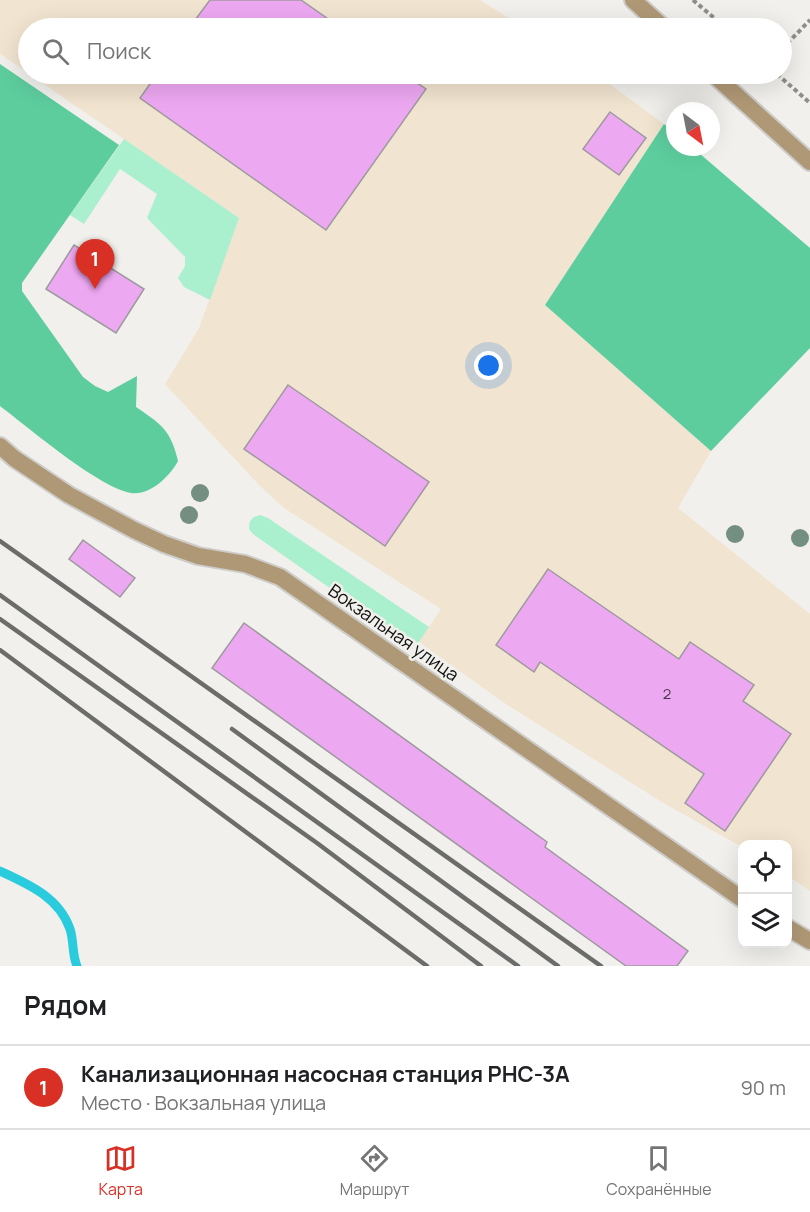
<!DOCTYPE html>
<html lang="ru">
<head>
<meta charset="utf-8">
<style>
	:root { --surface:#fff; --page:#f6f6f6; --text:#202124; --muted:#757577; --line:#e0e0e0; --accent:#d93025 }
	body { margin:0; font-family:Manrope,sans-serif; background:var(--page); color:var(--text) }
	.controls { position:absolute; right:18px; bottom:18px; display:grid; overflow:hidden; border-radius:12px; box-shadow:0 6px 24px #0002 }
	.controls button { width:54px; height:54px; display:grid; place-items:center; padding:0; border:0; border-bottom:2px solid var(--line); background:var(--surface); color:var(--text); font:30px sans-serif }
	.compass { position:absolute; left:666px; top:102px; width:54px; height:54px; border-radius:50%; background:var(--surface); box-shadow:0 6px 24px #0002; rotate:148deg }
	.you { position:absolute; left:489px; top:366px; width:21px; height:21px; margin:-15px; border:4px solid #fff; border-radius:50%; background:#1a73e8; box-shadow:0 0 0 9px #1a73e833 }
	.badge { display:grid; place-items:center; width:39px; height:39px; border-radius:50%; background:var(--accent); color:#fff; font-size:20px; font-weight:700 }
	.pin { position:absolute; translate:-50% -50px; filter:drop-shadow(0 2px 3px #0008) }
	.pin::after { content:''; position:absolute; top:32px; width:21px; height:18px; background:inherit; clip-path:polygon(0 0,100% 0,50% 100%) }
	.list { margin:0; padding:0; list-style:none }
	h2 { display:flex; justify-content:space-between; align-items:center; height:78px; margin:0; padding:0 24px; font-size:26px }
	h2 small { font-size:20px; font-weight:400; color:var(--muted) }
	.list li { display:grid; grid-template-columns:39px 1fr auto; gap:18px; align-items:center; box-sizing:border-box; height:84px; padding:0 24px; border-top:2px solid var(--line) }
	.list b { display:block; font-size:22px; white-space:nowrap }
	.list p { margin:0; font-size:20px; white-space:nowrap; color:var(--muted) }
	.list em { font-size:20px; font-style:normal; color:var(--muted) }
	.icon { flex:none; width:33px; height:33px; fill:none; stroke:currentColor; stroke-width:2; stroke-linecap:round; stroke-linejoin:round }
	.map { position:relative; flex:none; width:810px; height:966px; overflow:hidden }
	.search { position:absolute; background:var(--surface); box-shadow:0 6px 24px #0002; left:18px; right:18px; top:18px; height:66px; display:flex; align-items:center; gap:15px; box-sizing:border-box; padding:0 21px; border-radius:33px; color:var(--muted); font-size:22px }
	.sheet { height:162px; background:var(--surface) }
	nav { display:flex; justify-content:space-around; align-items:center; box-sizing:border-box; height:84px; border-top:2px solid var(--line); background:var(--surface); font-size:16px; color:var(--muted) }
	nav a { display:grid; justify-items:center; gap:3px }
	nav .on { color:var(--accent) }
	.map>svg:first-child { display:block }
	.commercial { fill:#f1e4d0 }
	.green { fill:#abf0ce }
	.forest { fill:#5dcd9e }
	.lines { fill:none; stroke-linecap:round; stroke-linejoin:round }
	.stream { stroke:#2acbdc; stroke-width:9 }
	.building { fill:#eda8f2; stroke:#9d9a9d; stroke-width:1.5 }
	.minor-casing { stroke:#cdccc9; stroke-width:20 }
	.tertiary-casing { stroke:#cdccc9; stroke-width:20 }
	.path { stroke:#8f8e8b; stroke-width:4; stroke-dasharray:4.5 3; stroke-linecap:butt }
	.minor { stroke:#af9875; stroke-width:16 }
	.tertiary { stroke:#af9875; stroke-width:16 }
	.rail { stroke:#6c6c6a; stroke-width:4.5 }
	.tree { fill:#748e82 }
	.labels { text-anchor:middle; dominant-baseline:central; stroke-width:5; stroke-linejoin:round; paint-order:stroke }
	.number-label { font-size:15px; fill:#473648 }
	.street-label { font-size:18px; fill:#10100f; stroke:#f1f0ec }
</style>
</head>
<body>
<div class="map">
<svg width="810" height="966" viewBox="0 0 810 966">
	<rect width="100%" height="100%" fill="#f1f0ec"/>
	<g class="commercial">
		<path d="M0 0H480L525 28H28V73L0 54Z"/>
		<path d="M29 74H596L664 124 545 305 711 451 678 508 810 614V891L788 876V844H742V847L665 804 503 702 419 642 441 609 284 508 260 486 165 384 199 328 239 218Z"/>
	</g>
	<g class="green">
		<path d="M124 139 239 218 210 300 184 287 178 278 185 266V257L147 218 157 194 120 169 84 224 70 215Z"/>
		<path d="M260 515 268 518 429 627 419 642 408 643 253 534 249 529C249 520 252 517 260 515Z"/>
	</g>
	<g class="forest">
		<path d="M0 64 119 145 22 283V291L83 377 95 386 108 392 137 376 136 407C161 424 171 430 178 461 170 476 150 496 131 493 98 487 29 428 0 406Z"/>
		<path d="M664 124 675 133V147H692L810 248V348L711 451 545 305Z"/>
	</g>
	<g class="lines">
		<path class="stream" d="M0 871C28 884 59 897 70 929 74 941 72 955 77 966"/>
	</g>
	<g class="building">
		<path d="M210 0H301L341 28H189Z"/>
		<path d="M157 74H404L426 89 326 230 140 98Z"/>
		<path d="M610 112 646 138 619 175 583 149Z"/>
		<path d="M74 245 144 289 116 333 46 289Z"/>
		<path d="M288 385 429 482 385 546 244 449Z"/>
		<path d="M83 540 135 578 120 597 69 559Z"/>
		<path d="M548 569 679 659 690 642 754 685 743 701 791 734 725 831 685 803 704 774 540 662 534 672 496 645Z"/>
		<path d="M244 623 547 842 545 847 688 951 677 966H626L212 668Z"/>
	</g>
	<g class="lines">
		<g class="minor-casing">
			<g id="minor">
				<path d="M0 446 15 459 69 495 134 530 164 544 198 556 245 564 280 577 742 899"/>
				<path d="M788 928 810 941"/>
			</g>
		</g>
		<g class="tertiary-casing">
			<g id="tertiary">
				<path d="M633 0 664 28"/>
				<path d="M713 74 810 162"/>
			</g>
		</g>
		<g class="path">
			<path d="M693 0 726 28"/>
			<path d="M782 49 810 20"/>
			<path d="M777 74 810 103"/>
		</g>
		<use href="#minor" class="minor"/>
		<use href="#tertiary" class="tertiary"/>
		<g class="rail">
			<path d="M0 541 601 966"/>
			<path d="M0 595 518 966"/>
			<path d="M0 619 317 843 481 966"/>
			<path d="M0 650 427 966"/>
			<path d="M232 729 558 966"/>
		</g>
	</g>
	<g class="tree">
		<circle cx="200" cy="493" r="9"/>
		<circle cx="189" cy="515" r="9"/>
		<circle cx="735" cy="534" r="9"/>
		<circle cx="800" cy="538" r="9"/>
	</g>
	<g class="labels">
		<g class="number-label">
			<text x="667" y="693">2</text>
		</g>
		<g class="street-label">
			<text transform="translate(394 632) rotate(35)">Вокзальная улица</text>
		</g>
	</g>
</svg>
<div class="controls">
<button><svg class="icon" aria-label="locate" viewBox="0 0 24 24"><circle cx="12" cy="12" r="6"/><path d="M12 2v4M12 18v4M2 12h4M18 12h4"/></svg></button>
<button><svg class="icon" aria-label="layers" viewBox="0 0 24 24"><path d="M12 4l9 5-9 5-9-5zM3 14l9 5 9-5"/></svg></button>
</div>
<svg class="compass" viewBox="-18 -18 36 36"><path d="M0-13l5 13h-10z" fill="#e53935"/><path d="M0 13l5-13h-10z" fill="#757577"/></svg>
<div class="you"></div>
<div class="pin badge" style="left:95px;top:289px">1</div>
<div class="search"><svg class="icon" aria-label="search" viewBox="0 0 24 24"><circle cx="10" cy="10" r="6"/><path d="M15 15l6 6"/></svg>Поиск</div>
</div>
<section class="sheet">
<h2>Рядом<small></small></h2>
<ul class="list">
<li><span class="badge">1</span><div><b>Канализационная насосная станция РНС-3А</b><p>Место · Вокзальная улица</p></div><em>90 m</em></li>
</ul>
</section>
<nav>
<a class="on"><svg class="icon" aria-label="map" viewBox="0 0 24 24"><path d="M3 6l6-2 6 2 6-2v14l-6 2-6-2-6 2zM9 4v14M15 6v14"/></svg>Карта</a>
<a><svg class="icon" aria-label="directions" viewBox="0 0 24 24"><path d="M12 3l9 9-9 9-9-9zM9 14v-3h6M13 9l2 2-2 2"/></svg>Маршрут</a>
<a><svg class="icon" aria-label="saved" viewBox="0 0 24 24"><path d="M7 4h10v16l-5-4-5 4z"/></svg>Сохранённые</a>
</nav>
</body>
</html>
